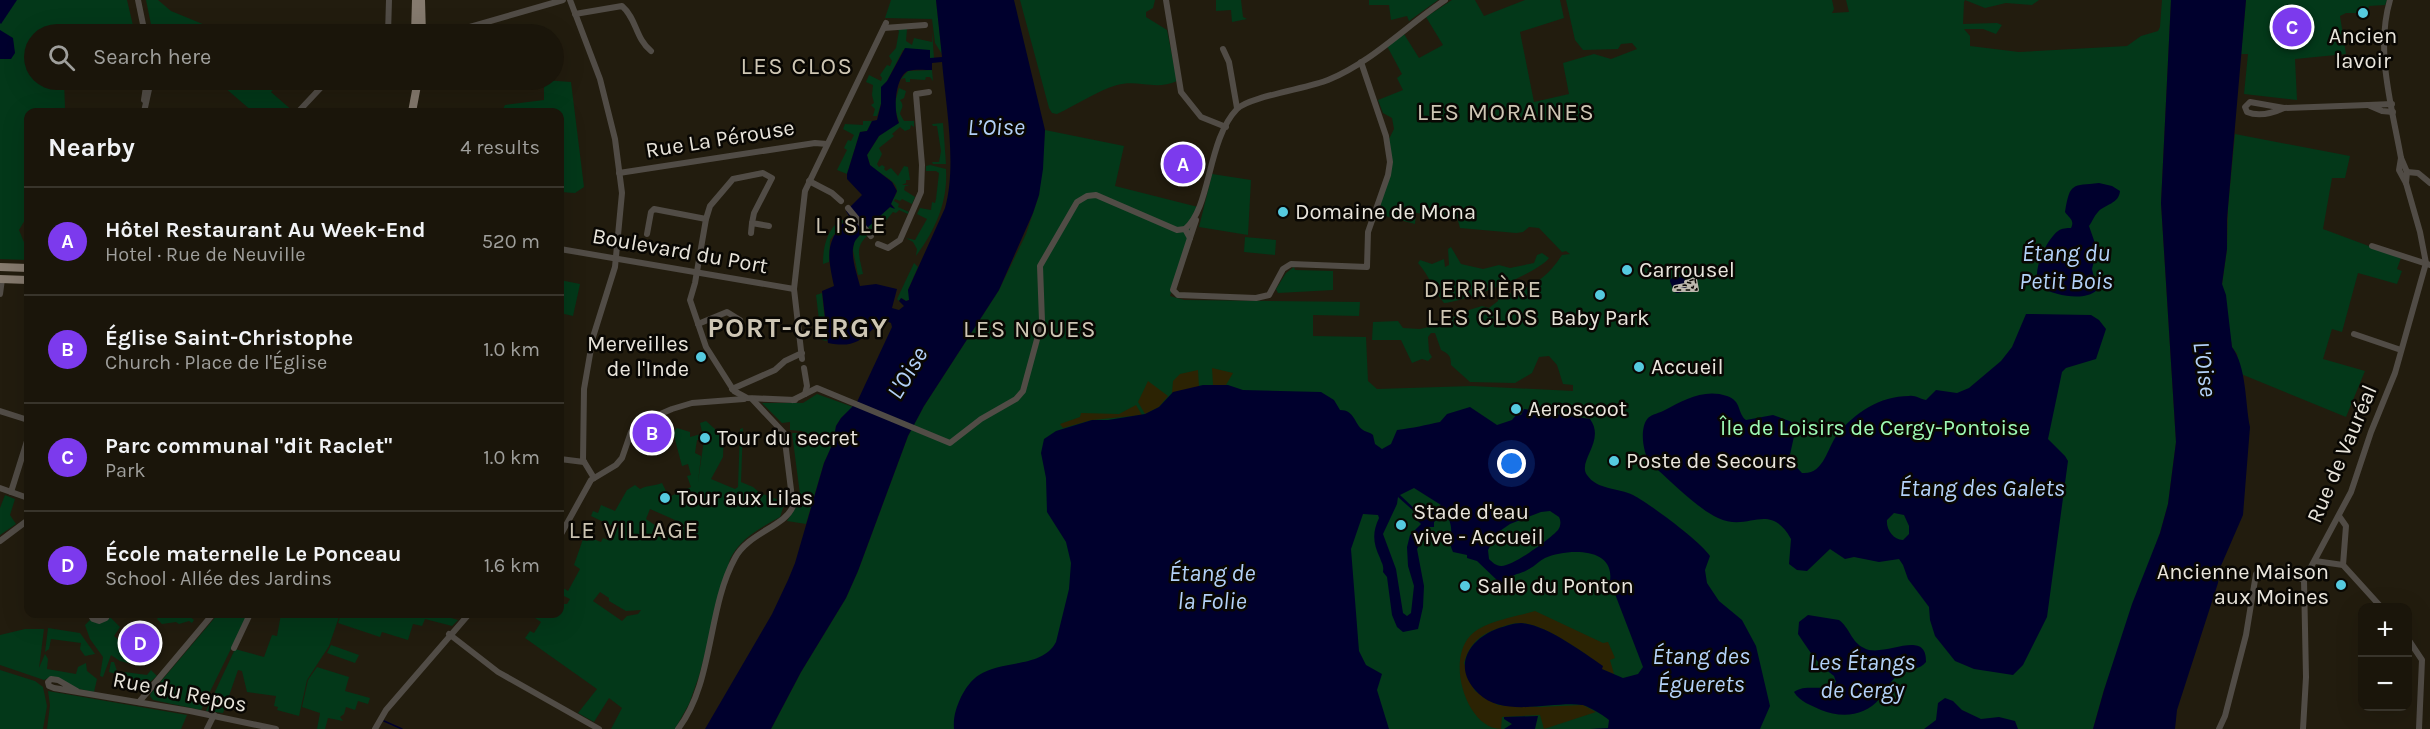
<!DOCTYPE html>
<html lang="en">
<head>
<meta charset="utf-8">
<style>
	:root { --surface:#1a150a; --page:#272218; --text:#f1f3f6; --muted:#9f9f9c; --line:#38342b; --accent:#7c3aed }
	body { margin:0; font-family:Karla,sans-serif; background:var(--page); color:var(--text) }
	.controls { position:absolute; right:18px; bottom:18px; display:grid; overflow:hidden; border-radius:12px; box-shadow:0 6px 24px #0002 }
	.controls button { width:54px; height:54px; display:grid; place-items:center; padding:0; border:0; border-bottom:2px solid var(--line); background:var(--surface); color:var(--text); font:30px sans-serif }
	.you { position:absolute; left:1512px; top:464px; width:21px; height:21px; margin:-15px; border:4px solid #fff; border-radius:50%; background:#1a73e8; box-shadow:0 0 0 9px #1a73e833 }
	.badge { display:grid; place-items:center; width:39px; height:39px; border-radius:50%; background:var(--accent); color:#fff; font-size:20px; font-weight:700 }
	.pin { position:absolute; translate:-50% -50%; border:3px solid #fff; box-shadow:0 2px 6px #0006 }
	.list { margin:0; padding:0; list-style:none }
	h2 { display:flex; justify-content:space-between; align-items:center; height:78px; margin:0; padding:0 24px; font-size:26px }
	h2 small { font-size:20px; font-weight:400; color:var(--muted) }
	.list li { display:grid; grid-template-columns:39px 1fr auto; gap:18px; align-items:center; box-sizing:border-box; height:108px; padding:0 24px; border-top:2px solid var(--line) }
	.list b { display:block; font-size:22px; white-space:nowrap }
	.list p { margin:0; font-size:20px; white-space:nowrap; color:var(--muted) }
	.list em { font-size:20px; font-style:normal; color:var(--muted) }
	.icon { flex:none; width:33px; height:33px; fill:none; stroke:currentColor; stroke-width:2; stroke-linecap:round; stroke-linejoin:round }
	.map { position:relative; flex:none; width:2430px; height:729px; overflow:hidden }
	.search { position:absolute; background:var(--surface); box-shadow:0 6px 24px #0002; left:24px; top:24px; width:540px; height:66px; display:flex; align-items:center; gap:15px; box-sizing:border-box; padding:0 21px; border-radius:33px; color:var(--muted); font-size:22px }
	.panel { position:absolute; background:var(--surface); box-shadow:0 6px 24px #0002; left:24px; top:108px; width:540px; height:510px; border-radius:12px }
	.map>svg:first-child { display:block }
	.green { fill:#033819; fill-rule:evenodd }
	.sand { fill:#2c2303 }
	.water { fill:#00002d; fill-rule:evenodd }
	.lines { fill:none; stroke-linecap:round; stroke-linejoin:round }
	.stream { stroke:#00002d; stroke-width:1.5 }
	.canal { stroke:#00002d; stroke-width:6 }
	.minor { stroke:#514c46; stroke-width:6 }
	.major { stroke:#857a6e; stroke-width:8 }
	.rail-casing { stroke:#bdb8ae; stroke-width:4 }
	.rail { stroke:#090703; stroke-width:1.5; stroke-dasharray:4.5; stroke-linecap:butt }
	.poi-dot { fill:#55cadf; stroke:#090703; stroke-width:2 }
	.labels { text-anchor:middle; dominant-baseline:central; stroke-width:5; stroke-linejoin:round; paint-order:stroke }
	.poi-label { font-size:22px; fill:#e9e5dc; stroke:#090703; text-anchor:start }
	.street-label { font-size:22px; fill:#e9e5dc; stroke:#090703 }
	.park-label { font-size:22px; fill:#9efab6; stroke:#090703 }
	.neighbourhood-label { font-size:24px; letter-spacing:1.5px; fill:#cec6b4; stroke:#090703 }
	.water-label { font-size:24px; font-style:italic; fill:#b3d1f8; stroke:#090703 }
	.district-label { font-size:28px; font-weight:bold; letter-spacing:1.5px; fill:#cec6b4; stroke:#090703 }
</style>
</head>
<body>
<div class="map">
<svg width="2430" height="729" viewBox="0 0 2430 729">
	<rect width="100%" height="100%" fill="#221c0e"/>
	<g class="green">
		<path d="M0 0H127L135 34H34V80H64L65 109 58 112H28V215L19 230 28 252V260L0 259Z"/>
		<path d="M146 0H158L171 11 227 34H153Z"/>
		<path d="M891 0H936L942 54 935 43 932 19 885 18Z"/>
		<path d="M1020 0H1155L1153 8 1146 12V17L1167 30 1177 81C1155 91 1138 79 1117 85 1097 91 1076 105 1057 114L1052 113 1049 108Z"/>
		<path d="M1216 0H1241L1243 17 1247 19 1232 22 1231 10 1216 11Z"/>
		<path d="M1369 0H1438L1409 21 1407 16 1391 20 1389 5H1369Z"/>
		<path d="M1452 0H1475L1484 16 1525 0H1560L1564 18 1520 32 1534 102 1569 94 1563 63 1594 54 1611 59 1637 49 1632 43 1621 44 1618 49 1583 50 1575 40 1566 0H1832L1834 9 1832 13 1849 12 1846 0H2039L2032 5 2006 3 1985 8 1965 0 1964 2 1963 24 1997 23 2002 25 1996 34 1983 29H1964L1970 36V46L2019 52 2127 46 2141 36 2158 31 2160 27 2162 0H2171L2161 203 2176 442 2168 504 2160 533 2104 690 2093 729H771L801 672 846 598 858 571 908 436 924 406 999 290 1026 234 1039 195 1045 130 1124 146 1115 186 1198 207 1187 249 1170 296 1184 300 1360 302 1359 316 1313 315V336L1366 337 1368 381 1377 389 1472 386 1573 391V385L1563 384 1557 365 1549 356 1539 357 1532 373 1515 383 1470 382 1451 365C1451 356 1449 354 1441 350L1435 333H1431L1428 337 1429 352 1432 357 1428 361 1422 359 1412 363 1401 340H1372L1373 322 1398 321 1403 328 1420 329 1452 322V317L1459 315 1462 320H1465L1469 310 1482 306 1489 308 1498 301V298C1529 286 1542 285 1562 255L1570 254 1566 251 1562 252 1539 228 1529 227 1523 232 1516 233 1460 228 1457 217 1416 213 1415 224 1378 214 1392 162 1389 139 1394 129 1392 118 1383 113 1378 100 1403 90 1397 78 1402 74 1387 46 1404 34 1419 58 1443 45 1426 17Z"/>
		<path d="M2246 0H2387L2385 5 2369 6 2368 9H2358L2357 13H2346L2340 16 2346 54 2295 59 2297 100 2244 94 2248 54H2241Z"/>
		<path d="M897 29H907L906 41 912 45 914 38 932 42V31L934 58H930V51L903 50 887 81 881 88V104L877 116H873L875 109 871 105 874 103 872 95 873 85 866 82 869 75 881 81 882 78 880 75 887 65 890 66 892 61 889 56 896 48 899 31Z"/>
		<path d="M932 70 933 81 930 77H926L925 80 910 79V82H906L905 78 901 79 908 71Z"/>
		<path d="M216 80H277L280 82 271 92 294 112H253Z"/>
		<path d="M544 80 571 82 584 187 575 193 560 192V112L502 111 505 105 544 100Z"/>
		<path d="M899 88 906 91 904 98 900 100C905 107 901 108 900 114L904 121H914V127L911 125 910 129 905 131 900 127 892 134 894 136 879 148 882 154 877 164 879 167 882 165 885 167 884 169 886 171 891 168 898 176 904 166 908 167 910 180H906V183L902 185H910L905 186 904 190 915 197 912 204 902 199 900 201 895 199 894 201 899 204 898 207 909 212 908 214 899 210 896 213 893 212 883 224 884 226 872 233 867 227 890 207 895 208 891 204C892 199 897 195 897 190 896 179 876 173 870 165L867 155 879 136 899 122 894 106Z"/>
		<path d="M863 121H872L867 131 860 132 847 174 837 170 847 150 844 148 848 140 851 141 854 135 843 129 845 124 863 125Z"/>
		<path d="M943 123 946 164H933L932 162H939L941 151 937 126H933L932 124Z"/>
		<path d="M2235 134 2350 156 2345 178H2332L2323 229 2401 258 2397 269 2402 271 2397 284 2358 273 2342 332 2332 329 2323 359 2365 371 2346 417 2241 374 2237 354 2232 347 2222 285 2227 249 2228 207Z"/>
		<path d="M930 165 946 169C948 203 935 230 916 256L917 249 913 242 906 238 915 240 927 219 917 214 920 208 931 210 932 202 935 203 936 199 939 173 936 171H926V166Z"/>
		<path d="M1212 174 1251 180 1248 235 1199 227Z"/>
		<path d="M840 219 844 221 830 240 829 262 823 264C823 245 827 232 840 219Z"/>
		<path d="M863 231 867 236C854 248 860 258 863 274L858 275 853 250 854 242Z"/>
		<path d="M1245 237 1276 240 1275 255 1244 252Z"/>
		<path d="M1451 247 1461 264 1483 269 1499 265 1510 268 1534 263 1537 255 1542 253 1549 258C1537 274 1465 301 1444 303 1433 290 1429 275 1418 263L1420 260 1432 264 1444 259 1445 267 1449 265 1448 249Z"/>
		<path d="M914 263 918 267 908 290 910 296 909 300 906 301 902 298 899 301 897 299Z"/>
		<path d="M1294 267 1295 270 1333 271V290L1278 293 1276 289 1286 273Z"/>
		<path d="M560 280 580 284 573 316 560 313Z"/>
		<path d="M822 293 827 341 822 340 821 336 816 295Z"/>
		<path d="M817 394 853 407 841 418 836 426 833 443 824 463 806 524 787 521 798 504 801 502 792 433H802V431L790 430V422L782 423 762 403H803Z"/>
		<path d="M706 421 716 430 724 429 723 457 711 479 735 489 738 487 740 429 743 428 741 482 753 487 760 493 785 502 780 517C760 528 741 538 730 559L699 676 689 704 675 729H611L622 708 609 698 594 722 578 713 597 689 525 638 530 631 534 633 541 622 529 614H560L563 604H567L570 599 560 594V586L568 591 580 569 574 565 583 539 587 541 591 538 601 542 603 538 608 540 614 527 591 516 593 511 598 513 601 505 615 511 627 490 635 485 640 489C648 485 654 486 662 483L669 497 691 487 687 476 691 475 688 464 682 466 673 432 677 428 690 432V437L701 434 703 440H697L695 453 701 456 698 482 704 440 708 438 706 435 703 436 700 423ZM650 509 675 520 668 534 646 519ZM600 592 609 598V601L626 611 641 610 638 614 627 616 622 621 593 601Z"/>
		<path d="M5 495 15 499 10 515 16 524 0 535V508Z"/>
		<path d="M161 614H187L194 620 192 623 189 621 179 624 176 622 162 624 157 619Z"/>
		<path d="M218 614H248L201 710 153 700 150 696 151 693Z"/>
		<path d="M281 614H340L329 646 307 680 299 716 277 710 278 707 274 706 276 696 247 692 242 671 238 670 223 713 206 711 235 649 264 657 272 635 277 636Z"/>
		<path d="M341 614H444V616L458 620 452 626 425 619 422 626 413 624 408 640 382 632 380 637 338 623Z"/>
		<path d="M109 616 120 627 114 636 129 649 133 645 140 651V666L120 661 111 655 103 677 100 676 103 657 90 639 85 625 90 620Z"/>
		<path d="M48 628 80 633 95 654 85 656 80 649 81 643 51 639 49 649 45 652Z"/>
		<path d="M25 629H44L39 668 45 654 48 659 47 669 76 674 78 667 86 663 87 671 97 679 94 692 79 689 50 677 44 680 0 665V635Z"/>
		<path d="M331 645 359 655 355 663 327 653Z"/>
		<path d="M111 662H114L117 671 147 675 151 670 157 676 143 688 145 682 109 672Z"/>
		<path d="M317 667 349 677 345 691 370 698 368 704 358 701 355 710 346 707 344 714 340 717 343 721 328 718 325 729H317L320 713 302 707 308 680Z"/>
		<path d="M0 670 35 681 43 687 47 706 43 729H0Z"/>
		<path d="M48 691 187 715 181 729H47L50 705Z"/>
	</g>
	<g class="sand">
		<path d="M1212 368 1233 373 1226 385H1213Z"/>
		<path d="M1198 370 1199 387 1172 393 1173 381 1180 374Z"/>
		<path d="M1148 381 1168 396 1159 407 1145 414 1138 402Z"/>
		<path d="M1136 405 1142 415 1092 420 1063 428 1060 424 1080 417 1081 413 1119 414Z"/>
		<path d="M1535 611 1603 643 1608 642 1615 658 1610 660 1614 674 1601 669 1602 666C1582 652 1545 624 1520 623 1511 623 1498 628 1489 632 1476 638 1468 648 1464 663L1475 691 1498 705 1539 707 1583 705 1596 712 1544 729 1540 715 1502 717 1501 729C1467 729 1446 662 1470 636 1484 621 1515 617 1535 611Z"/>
	</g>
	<g class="water">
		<path d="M0 0H17L1 24 0 23Z"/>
		<path d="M936 0H1014L1045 130 1043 169 1039 195 1033 213 999 290 924 406 908 436 858 571 846 598 801 672 771 729H705L772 614 788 580 795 563 824 463 833 443 836 426 841 418 857 402 892 327 891 323 883 320 875 330 873 329C858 344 849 347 828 343L822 291 834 286C827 253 825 242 849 216L846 211 862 195 847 179V174L860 132 867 131 872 121 877 120 881 104V87L887 81 905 48 930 50V58L942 57ZM942 62C946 107 957 166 945 208L908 290 909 300 906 301 901 298 899 301 904 306 899 310 892 308 897 289 876 284 860 286C857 274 850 255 854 244 855 239 860 236 863 231H860L861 228 864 225 867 228 890 207 895 209 891 204 897 191 892 182 870 165 867 155 879 136 899 123C893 111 895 77 908 71 914 69 925 70 932 70V63Z"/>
		<path d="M2171 0H2246L2227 219V249L2222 284 2226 295 2232 347C2247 368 2245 403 2250 427L2243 515 2220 568 2218 583 2177 710 2175 729H2093L2104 690 2132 604 2160 533 2168 504 2176 442 2161 203Z"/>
		<path d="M0 30 13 38 15 53 11 59H0Z"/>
		<path d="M2099 183 2112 186 2120 191C2119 204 2105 204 2098 212 2094 216 2092 222 2089 226L2097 249 2092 269 2097 290C2084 302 2055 295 2041 288 2029 275 2046 240 2058 231 2062 228 2067 228 2071 228 2075 220 2069 218 2065 212 2070 182 2072 186 2099 183Z"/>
		<path d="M2026 314 2091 315 2099 320 2106 329 2096 359 2066 368 2062 372 2048 439 2065 456 2068 461 2047 617 2023 665 2013 675 1974 669 1955 661 1935 636 1930 620 1929 607 1908 579 1903 565 1899 559 1879 562 1854 557 1845 559 1830 549 1807 571 1797 570 1789 564 1791 539C1769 500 1749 533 1718 518 1695 507 1670 480 1650 463 1643 453 1639 428 1648 418 1652 414 1660 413 1665 410 1683 400 1705 388 1727 396 1742 401 1737 413 1746 420L1773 415 1792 422 1795 432 1789 459 1802 473C1824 475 1827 448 1837 435 1854 413 1880 396 1909 396 1915 395 1920 399 1926 400L1936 390 1957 393 1969 388 2001 361 2012 347ZM1894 513 1904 515 1909 526V534L1903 540C1893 540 1886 529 1887 520Z"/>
		<path d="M1203 385H1228L1243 390 1321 392 1334 400 1340 410C1355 410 1354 424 1363 430 1366 432 1370 432 1373 435L1375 444 1382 449 1391 444 1397 430C1413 428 1426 425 1440 422L1447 414 1470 407 1497 425 1512 420 1517 414 1521 415 1524 409 1590 419C1606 441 1577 461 1587 475 1597 490 1619 488 1633 495 1650 504 1700 541 1710 556L1705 570 1707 583 1719 601 1742 620 1756 646 1770 706 1760 729H1590L1608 728 1609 720C1605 716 1586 705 1582 705 1552 701 1504 718 1479 694 1451 668 1468 639 1499 628 1506 626 1514 623 1521 623 1547 625 1582 652 1603 666L1602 669 1623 678 1638 674 1643 667 1610 581C1615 546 1566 549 1545 558 1539 561 1535 566 1529 569 1518 576 1515 571 1506 583H1500L1477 561 1467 558V555L1453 552C1446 538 1457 532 1446 514L1441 517 1436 509 1441 505 1414 488 1400 495 1418 512 1423 508 1428 514 1433 511 1438 519 1434 522V527H1428L1423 532 1424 537 1417 549 1424 586 1423 607 1418 629 1403 632 1397 627 1392 615 1387 577 1383 572C1384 565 1382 564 1380 558 1373 543 1372 533 1379 518L1378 515 1363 514 1351 549 1359 651 1366 665 1382 674 1377 690 1389 729H954C953 717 956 708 961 697 965 689 971 680 979 675 1001 660 1043 668 1056 642L1069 589 1071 563 1066 542 1047 512 1046 478 1041 453 1044 439 1056 431 1092 420H1108L1145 414 1159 407 1173 392ZM1398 497 1417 514 1415 518 1421 524 1410 535 1407 547 1408 566 1414 586 1411 613 1407 616 1403 613 1396 569 1383 534 1397 504ZM1550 511 1559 517C1561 521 1561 526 1558 530 1550 539 1512 567 1501 566 1496 566 1492 562 1489 559L1488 550 1497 533 1510 524 1541 512Z"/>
		<path d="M1808 615 1839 620C1850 628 1851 642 1864 648 1883 659 1927 627 1926 662 1920 670 1910 668 1901 673 1892 678 1886 690 1880 698 1865 717 1841 718 1821 710 1811 705 1800 702 1794 692 1805 683 1825 693 1836 682L1834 676C1815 661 1811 653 1798 634L1799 622Z"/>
		<path d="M1945 698 1953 701 1962 710 1981 719 1999 717 2015 721 2018 729H1924L1936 720 1938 703Z"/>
		<path d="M1538 716 1535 729H1504L1512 724 1504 719V717Z"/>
	</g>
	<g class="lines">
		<path class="stream" d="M384 721 402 729"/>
		<path class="canal" d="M1682 280 1683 283 1679 284V287L1684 289 1677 290 1673 281Z"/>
		<g class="minor">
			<path d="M138 0 145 34"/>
			<path d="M570 0 600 79 615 139 622 193 615 267 593 337 584 389 583 460 594 478"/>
			<path d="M1166 0 1181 92 1201 117 1226 127"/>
			<path d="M575 14 622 6C637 19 635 38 651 51"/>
			<path d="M884 28 925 25"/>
			<path d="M449 33 563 0"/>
			<path d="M388 34 389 0"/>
			<path d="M397 34 417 33"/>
			<path d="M1223 49 1229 62 1237 108"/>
			<path d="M144 100 147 80"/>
			<path d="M2392 104 2368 105 2382 111 2393 112"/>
			<path d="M2284 108C2273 113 2259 117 2247 112L2245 107 2250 102 2284 108 2368 105"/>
			<path d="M144 112 151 80"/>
			<path d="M298 112 328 80"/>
			<path d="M2401 158 2399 170 2406 183"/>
			<path d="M2407 172 2418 173 2430 183"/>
			<path d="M619 173 815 143 827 144"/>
			<path d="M809 181 832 193 841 201"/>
			<path d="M848 208 871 236"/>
			<path d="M769 226 752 223 754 213 772 178 763 173 733 179 710 206 706 219 695 283 690 300 706 347 734 391 747 398 795 400"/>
			<path d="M1185 229 1190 238 1196 220"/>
			<path d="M751 233 752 223"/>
			<path d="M647 234 651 212 654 209 706 219"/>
			<path d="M1190 238 1173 290 1178 295 1256 298 1269 295 1283 269 1291 264 1367 267 1368 232 1388 175 1390 162 1386 136 1361 62"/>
			<path d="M878 244 888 248 900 240 921 192 922 165 916 94 929 92"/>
			<path d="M2372 246 2430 265"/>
			<path d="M560 249 794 289"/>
			<path d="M0 294 2 279"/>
			<path d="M698 324 727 312 740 320"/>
			<path d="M2354 334 2401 350"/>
			<path d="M802 359 794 289 805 191 886 23"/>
			<path d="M804 368 807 386 805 394"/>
			<path d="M732 389 775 370 785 361 802 353"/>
			<path d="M793 400 817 388 950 443 981 419 1016 399 1023 391 1042 321 1040 266 1077 202 1087 196 1096 195 1177 230 1185 229C1211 208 1207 140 1237 109 1248 97 1309 88 1328 80 1372 62 1406 26 1445 0"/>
			<path d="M0 411 28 420"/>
			<path d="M560 459 584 462"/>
			<path d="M0 488 28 498"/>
			<path d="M11 492 28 438"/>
			<path d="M2339 516 2346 526 2343 565"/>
			<path d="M560 536 591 480 616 465 622 458 631 432 637 424 672 409 692 403 744 399"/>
			<path d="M0 541 28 520"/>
			<path d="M2315 561 2343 565 2382 608"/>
			<path d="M90 614 93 619 99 621 106 618 108 614"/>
			<path d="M449 634 498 672 599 729"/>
			<path d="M2408 639 2422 660 2419 729"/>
			<path d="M234 648 250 614"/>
			<path d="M77 691 58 680 51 679 48 682 49 686 54 688 190 711 276 729"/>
			<path d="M139 702 213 614"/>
			<path d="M207 729 214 715"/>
			<path d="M375 729 386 710 469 614"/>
			<path d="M678 729C714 682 707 609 735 558 748 533 786 526 793 506L784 433 752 399"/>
			<path d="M2219 729 2225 716 2246 635 2256 574 2296 577 2304 580"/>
			<path d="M2303 729 2306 677 2304 580 2351 492 2371 432 2395 373 2426 263 2420 232 2406 183 2407 172 2401 158C2392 107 2375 51 2390 0"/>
		</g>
		<g class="major">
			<path d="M421 0 422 34"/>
			<path d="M415 34 416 0"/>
			<path d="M412 112 418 80"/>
			<path d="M0 267 28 268"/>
			<path d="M0 279 28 280"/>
		</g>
		<g class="rail-casing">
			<path id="rail" d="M1695 279 1697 290H1674L1675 287 1685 285 1693 288 1694 284 1686 282Z"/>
		</g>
		<use href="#rail" class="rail"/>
	</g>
	<g class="poi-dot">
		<circle cx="2363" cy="13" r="6"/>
		<circle cx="1283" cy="212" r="6"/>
		<circle cx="1627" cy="270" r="6"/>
		<circle cx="1600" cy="295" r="6"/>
		<circle cx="701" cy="357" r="6"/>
		<circle cx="1639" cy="367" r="6"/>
		<circle cx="1516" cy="409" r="6"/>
		<circle cx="705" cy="438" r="6"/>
		<circle cx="1614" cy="461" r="6"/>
		<circle cx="665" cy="498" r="6"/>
		<circle cx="1401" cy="525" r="6"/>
		<circle cx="2341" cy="585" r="6"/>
		<circle cx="1465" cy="586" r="6"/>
	</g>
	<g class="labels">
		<g class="poi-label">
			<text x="2363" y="36" text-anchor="middle">Ancien<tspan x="2363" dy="25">lavoir</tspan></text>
			<text x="1295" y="212">Domaine de Mona</text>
			<text x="1639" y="270">Carrousel</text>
			<text x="1600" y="318" text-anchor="middle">Baby Park</text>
			<text x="689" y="344" text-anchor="end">Merveilles<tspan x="689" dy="25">de l'Inde</tspan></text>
			<text x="1651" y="367">Accueil</text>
			<text x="1528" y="409">Aeroscoot</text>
			<text x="717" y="438">Tour du secret</text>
			<text x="1626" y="461">Poste de Secours</text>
			<text x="677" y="498">Tour aux Lilas</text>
			<text x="1413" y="512">Stade d'eau<tspan x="1413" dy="25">vive - Accueil</tspan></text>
			<text x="2329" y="572" text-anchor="end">Ancienne Maison<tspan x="2329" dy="25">aux Moines</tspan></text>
			<text x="1477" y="586">Salle du Ponton</text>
		</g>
		<g class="street-label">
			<text transform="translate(720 139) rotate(-9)">Rue La Pérouse</text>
			<text transform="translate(680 251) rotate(10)">Boulevard du Port</text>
			<text transform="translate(2342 454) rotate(-67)">Rue de Vauréal</text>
			<text transform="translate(180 692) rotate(11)">Rue du Repos</text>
		</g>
		<g class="park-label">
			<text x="1875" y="428">Île de Loisirs de Cergy-Pontoise</text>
		</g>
		<g class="neighbourhood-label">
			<text x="797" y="66">LES CLOS</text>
			<text x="1506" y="112">LES MORAINES</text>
			<text x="851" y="225">L ISLE</text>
			<text x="1483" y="289">DERRIÈRE<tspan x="1483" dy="28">LES CLOS</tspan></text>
			<text x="1030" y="329">LES NOUES</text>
			<text x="634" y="530">LE VILLAGE</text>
		</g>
		<g class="water-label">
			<text x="996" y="127">L’Oise</text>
			<text x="2066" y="253">Étang du<tspan x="2066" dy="28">Petit Bois</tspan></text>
			<text transform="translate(2205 369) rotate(82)">L'Oise</text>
			<text transform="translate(907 373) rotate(-59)">L'Oise</text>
			<text x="1982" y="488">Étang des Galets</text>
			<text x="1212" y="573">Étang de<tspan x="1212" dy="28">la Folie</tspan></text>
			<text x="1701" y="656">Étang des<tspan x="1701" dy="28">Éguerets</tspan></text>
			<text x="1862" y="662">Les Étangs<tspan x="1862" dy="28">de Cergy</tspan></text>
		</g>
		<g class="district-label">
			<text x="798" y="327">PORT-CERGY</text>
		</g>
	</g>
</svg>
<div class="controls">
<button>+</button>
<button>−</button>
</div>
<div class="you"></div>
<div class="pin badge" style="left:1183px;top:164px">A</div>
<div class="pin badge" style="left:652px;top:433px">B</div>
<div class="pin badge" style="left:2292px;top:27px">C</div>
<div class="pin badge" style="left:140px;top:643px">D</div>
<div class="search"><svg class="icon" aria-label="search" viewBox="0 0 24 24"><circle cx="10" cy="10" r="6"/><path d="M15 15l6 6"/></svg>Search here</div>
<section class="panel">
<h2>Nearby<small>4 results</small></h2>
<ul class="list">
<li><span class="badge">A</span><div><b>Hôtel Restaurant Au Week-End</b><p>Hotel · Rue de Neuville</p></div><em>520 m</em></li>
<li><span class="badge">B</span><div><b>Église Saint-Christophe</b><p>Church · Place de l'Église</p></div><em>1.0 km</em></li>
<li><span class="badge">C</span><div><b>Parc communal &quot;dit Raclet&quot;</b><p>Park</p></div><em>1.0 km</em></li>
<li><span class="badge">D</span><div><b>École maternelle Le Ponceau</b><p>School · Allée des Jardins</p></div><em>1.6 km</em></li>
</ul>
</section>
</div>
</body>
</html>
